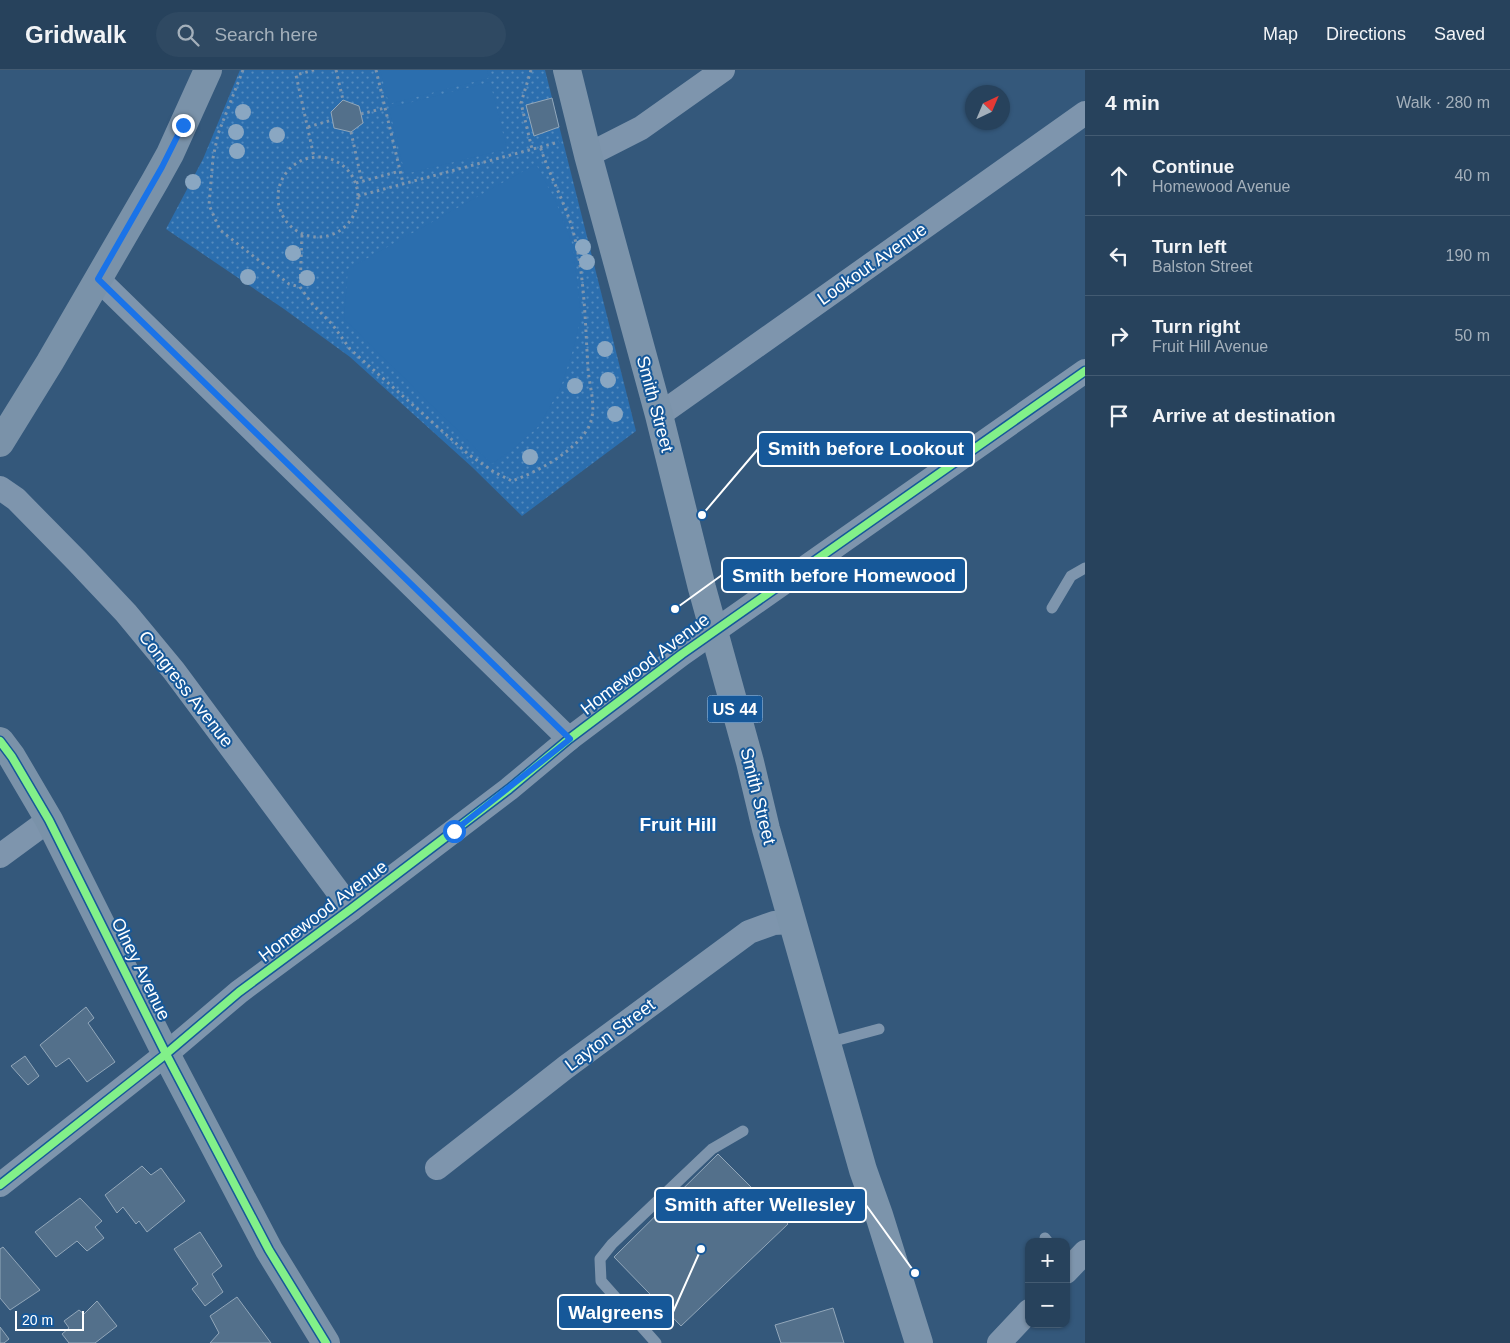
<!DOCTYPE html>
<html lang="en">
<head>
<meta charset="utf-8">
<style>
	:root { --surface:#27425c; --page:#2f4962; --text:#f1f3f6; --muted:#a4b0bb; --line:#435b72 }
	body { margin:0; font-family:Helvetica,sans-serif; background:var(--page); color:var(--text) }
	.controls { position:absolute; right:15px; bottom:15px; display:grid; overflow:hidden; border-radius:10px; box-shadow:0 1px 4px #0004 }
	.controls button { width:45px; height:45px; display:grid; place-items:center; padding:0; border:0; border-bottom:1px solid var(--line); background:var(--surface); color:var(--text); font:25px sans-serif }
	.compass { position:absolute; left:965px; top:15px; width:45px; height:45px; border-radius:50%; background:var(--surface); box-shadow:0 1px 4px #0004; rotate:44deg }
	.scale { position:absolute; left:15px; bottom:12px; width:69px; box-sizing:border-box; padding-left:5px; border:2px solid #fff; border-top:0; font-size:14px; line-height:18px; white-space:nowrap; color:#fff; -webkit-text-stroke:4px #165899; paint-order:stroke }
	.stop { position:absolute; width:15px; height:15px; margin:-11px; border:4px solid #1a73e8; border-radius:50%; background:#fff }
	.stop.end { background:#1a73e8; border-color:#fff; box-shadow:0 1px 5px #0008 }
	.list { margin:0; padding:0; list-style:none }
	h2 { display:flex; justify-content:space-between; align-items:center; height:65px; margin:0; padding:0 20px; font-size:21px }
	h2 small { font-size:16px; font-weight:400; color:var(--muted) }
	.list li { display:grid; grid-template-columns:32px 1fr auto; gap:15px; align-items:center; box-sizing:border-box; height:80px; padding:0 20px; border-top:1px solid var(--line) }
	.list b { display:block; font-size:19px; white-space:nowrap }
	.list p { margin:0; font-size:16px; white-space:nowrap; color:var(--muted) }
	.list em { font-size:16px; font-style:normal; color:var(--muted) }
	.icon { flex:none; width:28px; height:28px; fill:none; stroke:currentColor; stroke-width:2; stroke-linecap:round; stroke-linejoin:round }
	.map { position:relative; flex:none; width:1085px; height:1273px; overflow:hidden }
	header { display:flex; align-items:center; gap:30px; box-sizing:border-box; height:70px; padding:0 25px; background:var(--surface); border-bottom:1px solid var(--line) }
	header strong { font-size:24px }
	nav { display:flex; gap:28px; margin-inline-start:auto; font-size:18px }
	.search { width:350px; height:45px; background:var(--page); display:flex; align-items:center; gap:12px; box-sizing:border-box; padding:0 18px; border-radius:28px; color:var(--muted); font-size:19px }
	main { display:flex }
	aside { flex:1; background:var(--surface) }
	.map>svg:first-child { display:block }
	.grass { fill:url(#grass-dots) }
	.pitch { fill:#2b6eae }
	.building { fill:#53708b; stroke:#92a7ba }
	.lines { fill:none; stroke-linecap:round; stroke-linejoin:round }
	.path { stroke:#7e95ad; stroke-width:3; stroke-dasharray:2.5 4; stroke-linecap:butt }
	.lane { stroke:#7e95ad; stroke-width:11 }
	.street { stroke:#7e95ad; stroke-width:24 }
	.secondary { stroke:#7a92a9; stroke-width:28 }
	.primary { stroke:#7c94ab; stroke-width:28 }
	.cycleway-casing { stroke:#165899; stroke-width:11 }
	.cycleway { stroke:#82f089; stroke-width:8 }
	.tree { fill:#8aa7c2 }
	.route { stroke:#1a73e8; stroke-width:6 }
	.labels { text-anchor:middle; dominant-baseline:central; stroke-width:4; stroke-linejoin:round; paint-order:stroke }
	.shield { fill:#165899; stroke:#b9cde0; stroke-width:1 }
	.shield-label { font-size:16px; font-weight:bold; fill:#fff }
	.street-label { font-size:18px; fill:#fff; stroke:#165899 }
	.neighbourhood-label { font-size:19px; font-weight:bold; fill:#fff; stroke:#165899 }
	.leader { fill:none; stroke:#fff; stroke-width:2 }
	.callout-dot { fill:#fff; stroke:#165899; stroke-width:2 }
	.callout { fill:#165899; stroke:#fff; stroke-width:2 }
	.callout-label { font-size:19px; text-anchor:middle; font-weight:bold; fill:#fff }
</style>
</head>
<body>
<header>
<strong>Gridwalk</strong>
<div class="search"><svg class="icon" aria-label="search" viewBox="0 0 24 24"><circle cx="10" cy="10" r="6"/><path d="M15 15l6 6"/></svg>Search here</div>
<nav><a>Map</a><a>Directions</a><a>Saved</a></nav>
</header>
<main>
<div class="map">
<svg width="1085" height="1273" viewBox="0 0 1085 1273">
	<defs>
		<pattern id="grass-dots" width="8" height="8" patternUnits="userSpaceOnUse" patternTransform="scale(1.25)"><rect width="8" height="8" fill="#2b6eae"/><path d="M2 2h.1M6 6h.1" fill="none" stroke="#558bbe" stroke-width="1.8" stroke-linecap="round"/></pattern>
	</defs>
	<rect width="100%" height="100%" fill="#34587b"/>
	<path class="grass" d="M240 0H545L636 361 522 446 472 397 350 287 284 239 166 159 203 89Z"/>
	<g class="pitch">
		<path d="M380 0H487L489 8 389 34Z"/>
		<path d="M490 12 507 79 405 104 389 38Z"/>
		<path d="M536 94 556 132 573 176 581 247 573 280 561 317 539 356 513 379 492 394 344 249 348 199Z"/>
	</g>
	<g class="building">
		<path d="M552 28 559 57 534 66 526 35Z"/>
		<path d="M343 30 359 36 361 44 363 53 351 62 334 58 331 42Z"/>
		<path d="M86 937 94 948 88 953 115 992 87 1012 69 988 56 997 40 975Z"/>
		<path d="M25 986 39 1006 28 1015 11 996Z"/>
		<path d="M718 1084 788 1154 681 1256 614 1187Z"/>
		<path d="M142 1096 151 1105 161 1098 185 1131 147 1162 139 1151 136 1154 123 1137 117 1143 105 1125Z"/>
		<path d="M80 1128 102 1151 95 1157 104 1168 87 1181 77 1171 56 1187 35 1162Z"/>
		<path d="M200 1162 222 1196 212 1204 223 1222 205 1236 192 1219 198 1214 174 1179Z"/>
		<path d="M3 1177 40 1220 10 1240 0 1228V1179Z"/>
		<path d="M237 1227 271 1273H210L219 1263 210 1246Z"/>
		<path d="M97 1231 117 1256 95 1273H69L62 1264 69 1258 64 1251 79 1240 84 1244Z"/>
		<path d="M833 1238 844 1273H781L775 1255Z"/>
		<path d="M0 1257 9 1269 4 1273H0Z"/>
	</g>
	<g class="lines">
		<g class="path">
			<path d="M243 0 218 64 213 88 209 135 220 160 289 214 300 217"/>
			<path d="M314 0 296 5 314 87"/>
			<path d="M336 0 343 30"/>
			<path d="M376 0 403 113"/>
			<path d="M531 0 521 33 532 79"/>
			<path d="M361 44 385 38"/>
			<path d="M308 57 332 50"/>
			<path d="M351 62 362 112"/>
			<circle cx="318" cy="127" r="40"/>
			<path d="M356 113 400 101"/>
			<path d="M358 126 559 72"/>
			<path d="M302 165 300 217 313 235 332 254 350 279 468 384 494 402 512 411C537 402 579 380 590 354 597 336 589 316 588 298 585 252 585 206 573 161 565 132 549 105 540 76"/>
		</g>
		<g class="lane">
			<path d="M1052 538 1071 506 1085 498"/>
			<path d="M827 973 879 959"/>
			<path d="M1045 1168 1048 1172"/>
			<path d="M656 1273 601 1211 600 1189 612 1174 712 1079 743 1061"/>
		</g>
		<g class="street">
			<path d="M588 85 641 58 723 0"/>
			<path d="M98 209 569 669"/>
			<path d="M659 345 1085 43"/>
			<path d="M0 418 16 429 77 491 126 543 174 601 351 839"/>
			<path d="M0 786 49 750"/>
			<path d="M437 1098 566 997 749 862 774 853 792 852"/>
			<path d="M0 1115 166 984 239 922 351 839 509 719 569 669 682 584 1085 301"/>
			<path d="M1066 1202 1085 1182"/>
			<path d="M999 1273 1029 1241"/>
		</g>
		<g class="secondary">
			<path d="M0 373 50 292 155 111 170 84 208 0"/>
			<path d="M0 671 12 687 49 750 166 984 269 1180 326 1273"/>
		</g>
		<path class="primary" d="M567 0 588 85 659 345 702 518 750 692 766 759 863 1100 879 1145 919 1273"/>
		<g class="cycleway-casing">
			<g id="cycleway">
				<path d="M0 671 12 687 49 750 166 984 269 1180 326 1273"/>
				<path d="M0 1115 166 984 239 922 351 839 509 719 569 669 682 584 1085 301"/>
			</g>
		</g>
		<use href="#cycleway" class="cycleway"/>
	</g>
	<g class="tree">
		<circle cx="243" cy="42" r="8"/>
		<circle cx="236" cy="62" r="8"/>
		<circle cx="277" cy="65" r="8"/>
		<circle cx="237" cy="81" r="8"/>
		<circle cx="193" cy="112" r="8"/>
		<circle cx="583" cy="177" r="8"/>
		<circle cx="293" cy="183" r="8"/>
		<circle cx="587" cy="192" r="8"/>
		<circle cx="248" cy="207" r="8"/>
		<circle cx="307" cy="208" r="8"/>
		<circle cx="605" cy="279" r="8"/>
		<circle cx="608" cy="310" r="8"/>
		<circle cx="575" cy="316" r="8"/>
		<circle cx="615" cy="344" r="8"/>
		<circle cx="530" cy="387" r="8"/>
	</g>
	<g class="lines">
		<path class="route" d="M183 55 162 97 98 209 570 669 454 761"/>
	</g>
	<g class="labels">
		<rect class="shield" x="707.5" y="625.5" width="55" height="27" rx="4"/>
		<g class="shield-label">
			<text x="735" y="639">US 44</text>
		</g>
		<g class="street-label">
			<text transform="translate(872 194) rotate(-35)">Lookout Avenue</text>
			<text transform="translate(655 334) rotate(75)">Smith Street</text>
			<text transform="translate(645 594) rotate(-37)">Homewood Avenue</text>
			<text transform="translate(186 619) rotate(52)">Congress Avenue</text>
			<text transform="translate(758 726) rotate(76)">Smith Street</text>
			<text transform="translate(323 841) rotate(-37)">Homewood Avenue</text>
			<text transform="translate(141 899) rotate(64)">Olney Avenue</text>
			<text transform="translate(610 965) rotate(-37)">Layton Street</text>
		</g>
		<g class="neighbourhood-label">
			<text x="678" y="754">Fruit Hill</text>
		</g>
	</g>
	<path class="leader" d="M702 445L758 379M675 539L722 505M915 1203L866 1135M701 1179L673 1242"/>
	<g class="callout-dot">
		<circle cx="702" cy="445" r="5"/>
		<circle cx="675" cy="539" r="5"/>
		<circle cx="915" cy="1203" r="5"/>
		<circle cx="701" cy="1179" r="5"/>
	</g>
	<g class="callout">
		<rect x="758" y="362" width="216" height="34" rx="5"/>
		<rect x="722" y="488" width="244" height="34" rx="5"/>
		<rect x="655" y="1118" width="211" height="34" rx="5"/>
		<rect x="558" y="1225" width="115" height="34" rx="5"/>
	</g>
	<g class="callout-label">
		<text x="866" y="385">Smith before Lookout</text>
		<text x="844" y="512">Smith before Homewood</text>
		<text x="760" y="1141">Smith after Wellesley</text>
		<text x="616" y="1249">Walgreens</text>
	</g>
</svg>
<div class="controls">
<button>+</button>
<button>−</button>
</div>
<svg class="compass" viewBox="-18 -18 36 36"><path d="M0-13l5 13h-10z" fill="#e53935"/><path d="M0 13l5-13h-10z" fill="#a4b0bb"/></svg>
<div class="scale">20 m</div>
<div class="stop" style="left:454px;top:761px"></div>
<div class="stop end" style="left:183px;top:55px"></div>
</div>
<aside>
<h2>4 min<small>Walk · 280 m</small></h2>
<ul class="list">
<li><svg class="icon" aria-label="ahead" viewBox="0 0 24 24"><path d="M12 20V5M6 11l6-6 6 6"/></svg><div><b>Continue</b><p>Homewood Avenue</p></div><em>40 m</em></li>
<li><svg class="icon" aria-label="left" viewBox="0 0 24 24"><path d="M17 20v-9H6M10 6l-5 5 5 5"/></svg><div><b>Turn left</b><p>Balston Street</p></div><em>190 m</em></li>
<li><svg class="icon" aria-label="right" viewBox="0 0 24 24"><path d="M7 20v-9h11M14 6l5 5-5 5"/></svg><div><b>Turn right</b><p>Fruit Hill Avenue</p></div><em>50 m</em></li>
<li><svg class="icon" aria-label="arrive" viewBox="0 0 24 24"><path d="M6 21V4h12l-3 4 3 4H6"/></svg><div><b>Arrive at destination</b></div></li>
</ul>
</aside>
</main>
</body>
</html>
